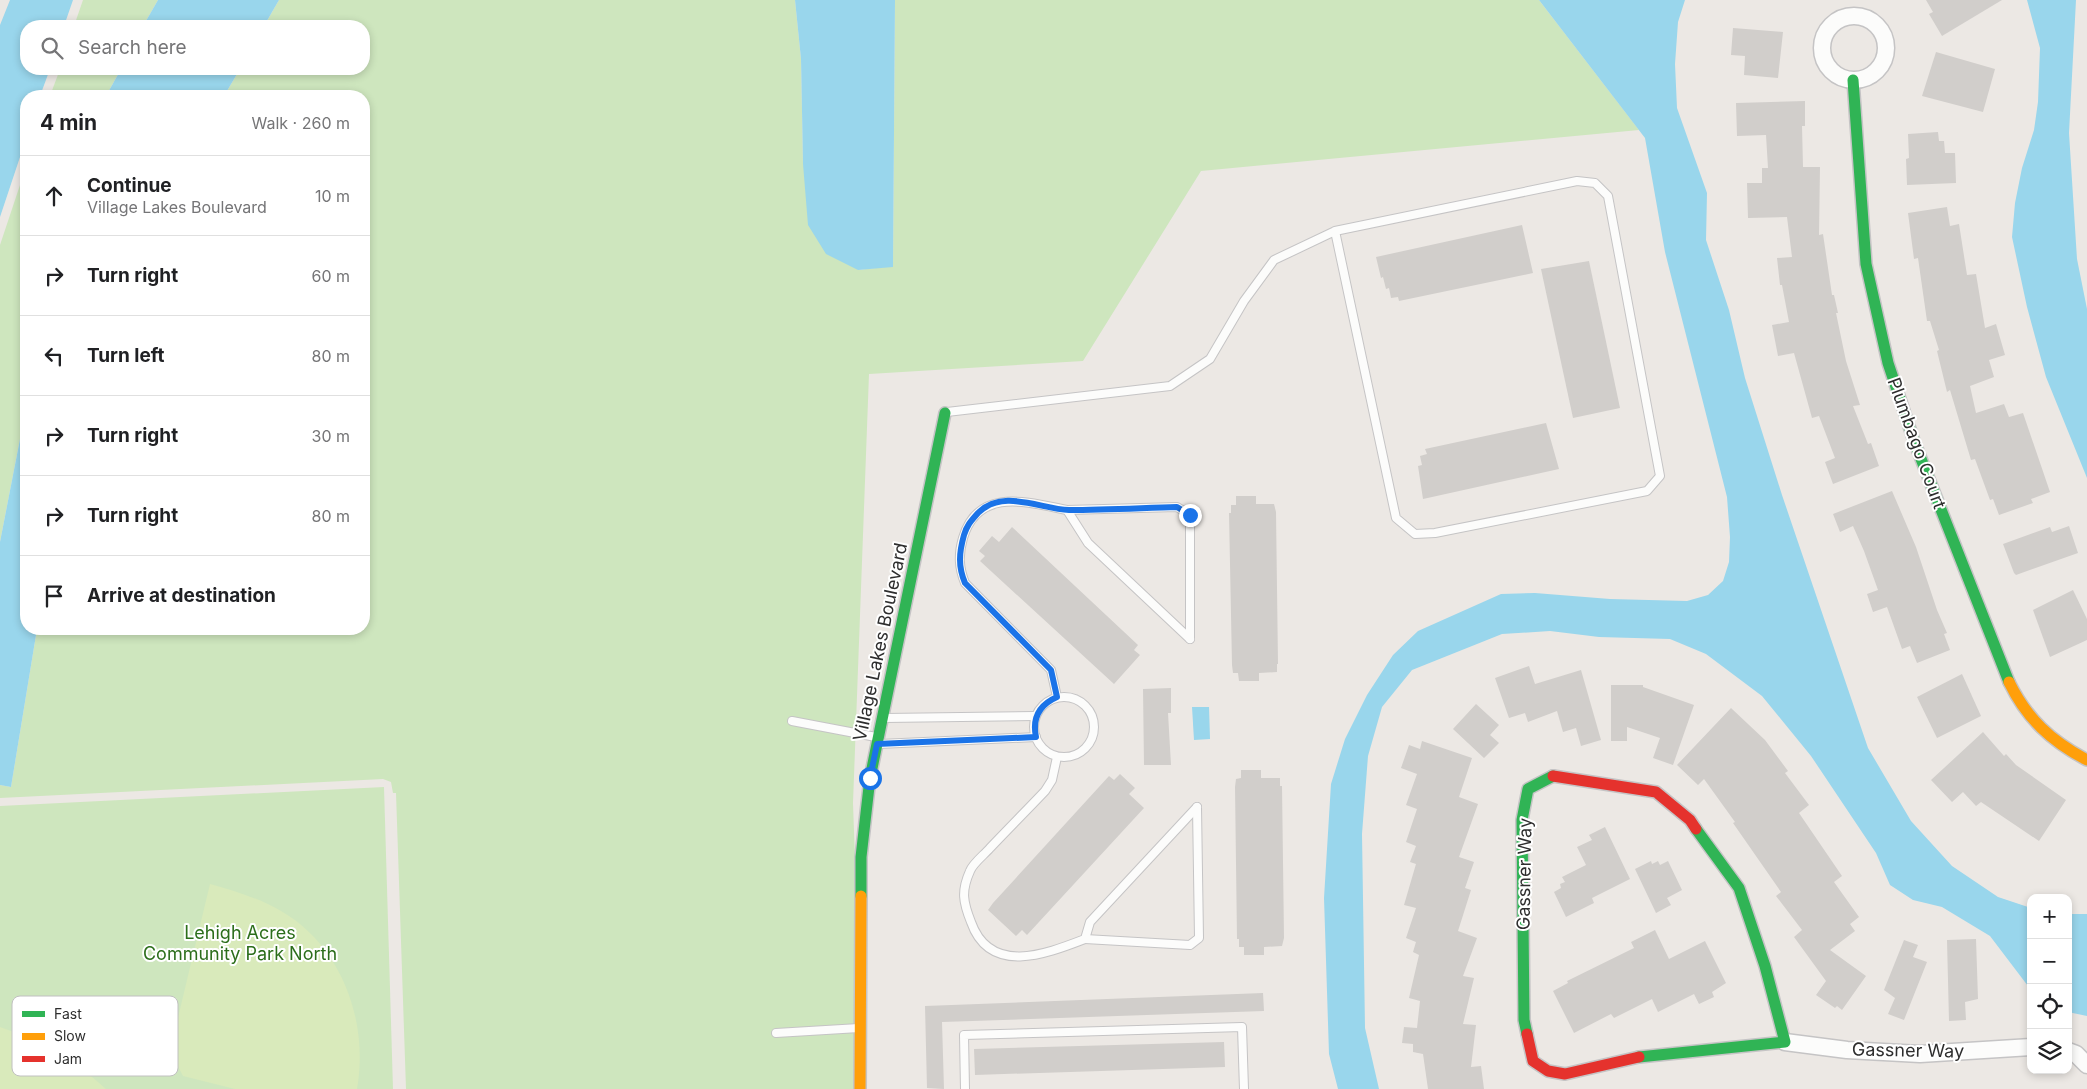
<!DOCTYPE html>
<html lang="en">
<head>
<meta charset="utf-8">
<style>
	:root { --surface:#fff; --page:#f6f6f6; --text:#202124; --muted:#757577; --line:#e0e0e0 }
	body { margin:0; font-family:Inter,sans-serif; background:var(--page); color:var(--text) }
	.controls { position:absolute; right:15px; bottom:15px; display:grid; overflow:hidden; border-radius:10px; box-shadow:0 2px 8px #0003 }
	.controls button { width:45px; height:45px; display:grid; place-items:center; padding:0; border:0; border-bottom:1px solid var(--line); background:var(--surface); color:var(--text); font:25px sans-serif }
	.stop { position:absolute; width:15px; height:15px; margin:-11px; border:4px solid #1a73e8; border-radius:50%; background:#fff }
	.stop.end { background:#1a73e8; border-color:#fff; box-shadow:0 1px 5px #0008 }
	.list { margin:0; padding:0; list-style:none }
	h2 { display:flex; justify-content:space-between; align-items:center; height:65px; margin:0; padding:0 20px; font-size:21px }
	h2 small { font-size:16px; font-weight:400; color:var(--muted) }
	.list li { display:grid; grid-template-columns:32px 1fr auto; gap:15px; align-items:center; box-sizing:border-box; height:80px; padding:0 20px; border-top:1px solid var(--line) }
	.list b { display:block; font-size:19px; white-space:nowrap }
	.list p { margin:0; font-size:16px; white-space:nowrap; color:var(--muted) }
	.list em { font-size:16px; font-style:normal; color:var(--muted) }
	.icon { flex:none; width:28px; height:28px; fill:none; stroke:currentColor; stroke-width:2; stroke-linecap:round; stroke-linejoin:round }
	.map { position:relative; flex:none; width:2087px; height:1089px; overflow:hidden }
	.search { position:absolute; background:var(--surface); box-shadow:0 2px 8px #0003; left:20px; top:20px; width:350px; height:55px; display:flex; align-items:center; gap:12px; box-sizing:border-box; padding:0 18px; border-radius:20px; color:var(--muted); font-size:19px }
	.panel { position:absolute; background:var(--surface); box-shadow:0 2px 8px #0003; left:20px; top:90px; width:350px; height:545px; border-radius:20px }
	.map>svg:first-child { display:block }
	.green { fill:#cee6be }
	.pitch { fill:#d9eabb }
	.water { fill:#99d6ec }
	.building { fill:#d1cecb }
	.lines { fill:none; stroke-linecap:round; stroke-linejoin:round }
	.lane-casing { stroke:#c5c4c5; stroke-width:10 }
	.street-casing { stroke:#c5c4c5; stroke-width:19 }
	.fast-casing { stroke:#c5c4c5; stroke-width:14 }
	.slow-casing { stroke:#c5c4c5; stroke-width:14 }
	.jam-casing { stroke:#c5c4c5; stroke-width:14 }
	.lane { stroke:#fcfcfb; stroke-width:8 }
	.street { stroke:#fcfcfb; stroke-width:16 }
	.fast { stroke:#30b455; stroke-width:11 }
	.slow { stroke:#ff9f0a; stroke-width:11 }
	.jam { stroke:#e5322d; stroke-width:11 }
	.route { stroke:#1a73e8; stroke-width:6 }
	.labels { text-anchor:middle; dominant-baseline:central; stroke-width:4; stroke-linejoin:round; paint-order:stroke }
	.street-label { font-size:18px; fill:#2e2e2e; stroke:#fff }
	.park-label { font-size:18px; fill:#2c6e1b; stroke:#fff }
	.key { fill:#fff; stroke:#c0c0c0; stroke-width:1 }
	.key-label { font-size:14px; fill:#2e2e2e }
</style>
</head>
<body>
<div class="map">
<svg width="2087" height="1089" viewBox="0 0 2087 1089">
	<rect width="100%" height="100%" fill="#ece8e4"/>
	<g class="green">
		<path d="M83 0H158L143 26H74Z"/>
		<path d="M279 0H795L801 59 803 164 858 270 893 266 895 0H1539L1639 130 1201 171 1083 361 869 374 853 803 863 1089H406L396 793H393L391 782 383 779 0 798V785L11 787 37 629H364V96H224L240 69H364V26H264Z"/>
		<path d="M60 69H121L106 96H50Z"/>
		<path d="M26 167V408L0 542V245Z"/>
		<path d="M384 787 393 1089H0V806Z"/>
	</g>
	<g class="pitch">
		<path d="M210 884C234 891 259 898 281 911 342 946 369 1022 357 1089H235L183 1076 170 1051Z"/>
		<path d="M0 1027C41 1041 74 1060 106 1089H0Z"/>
	</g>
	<g class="water">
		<path d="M10 0H73L64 26H26V69H50L40 96H26V139L0 217V25Z"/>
		<path d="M158 0H279L264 26H143Z"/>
		<path d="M795 0H895L893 267 858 270 826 254 808 225 803 164 801 59Z"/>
		<path d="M1539 0H1685L1678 22 1675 64 1677 108 1707 193 1706 240 1729 310 1745 378 1782 495 1868 748 1911 821 1952 866 1998 897 2031 908V990L1990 936 1942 907 1913 900 1890 885 1876 853 1811 756 1762 696 1706 654 1670 639 1599 637 1550 631 1502 634 1412 670 1382 707 1368 756 1362 834 1365 1028 1379 1089H1338L1329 1054 1324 898 1331 784 1345 739 1367 695 1393 655 1418 631 1501 594 1535 593 1610 599 1687 601 1708 595 1723 581 1729 562 1730 537 1727 497 1665 252 1645 138Z"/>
		<path d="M2027 0H2076L2069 133 2077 259 2087 309V478L2046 377 2027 307 2012 237 2015 203 2022 168 2034 130 2038 102 2040 48Z"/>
		<path d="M121 69H240L224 96H106Z"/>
		<path d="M26 408V629H37L11 787 0 785V542Z"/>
		<path d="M1192 707H1209L1210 739 1194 740Z"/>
		<path d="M2068 914H2087V1016L2068 1012Z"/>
	</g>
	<g class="building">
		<path d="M1926 0H2002L1942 36 1929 14 1933 12Z"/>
		<path d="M1733 28 1783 32 1778 78 1744 75 1745 56 1731 55Z"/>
		<path d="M1936 52 1995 69 1983 112 1922 96Z"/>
		<path d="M1805 101V126H1802L1803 167H1820L1819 235 1823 234 1832 295H1834L1838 313H1836L1846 361 1860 405 1853 406 1868 444 1871 443 1879 466 1833 484 1825 462 1835 458 1819 416 1812 418 1794 353 1778 356 1772 325 1789 322 1782 285H1780L1777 258 1792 257 1787 217 1748 218 1747 183H1762V168H1768L1766 135 1737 136 1736 103Z"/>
		<path d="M1938 132 1939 141H1944L1945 153H1955L1956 183 1907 185 1906 159 1909 158 1908 134Z"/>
		<path d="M1947 207 1950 226 1959 224 1967 275 1976 274 1985 328 1996 324 2005 355 1989 360 1994 377 1970 386 1976 413 2004 404 2009 417 2023 413 2050 492 2031 499 2033 503 1999 515 1993 499 1990 500 1975 459 1971 460 1950 390 1947 392 1937 351 1939 350 1930 321H1927L1918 258 1914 259 1908 213Z"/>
		<path d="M1522 225 1533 273 1399 301 1398 297 1391 298 1389 288 1386 289 1383 277 1381 278 1376 257Z"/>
		<path d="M1589 261 1620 408 1573 418 1541 269Z"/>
		<path d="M1546 423 1559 469 1423 499 1418 466 1422 465 1420 456 1427 454 1425 449Z"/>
		<path d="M1892 491 1916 547 1937 610 1947 633 1944 634 1950 650 1917 663 1910 646 1902 649 1887 607 1873 612 1867 594 1878 590 1864 551 1853 526 1840 532 1833 514Z"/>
		<path d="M1236 496H1256V504H1274L1276 512 1278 664H1277V672L1259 673V681H1239L1238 673H1233L1232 665 1229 513H1231V505H1236Z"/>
		<path d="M2069 526 2078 553 2016 575 2014 573 2003 544 2050 527 2052 532Z"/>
		<path d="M1012 527 1138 645 1134 650 1140 655 1114 684 980 561 985 556 979 551 992 536 999 542Z"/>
		<path d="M2073 590 2087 619V640L2050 657 2033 610Z"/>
		<path d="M1529 666 1535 684 1581 670 1601 740 1581 746 1576 728 1563 732 1557 711 1528 722 1525 713 1509 718 1495 678Z"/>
		<path d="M1962 674 1981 716 1937 738 1917 697Z"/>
		<path d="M1611 685H1643V687L1694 705 1673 765 1653 758 1660 738 1627 727V741H1611Z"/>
		<path d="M1171 688V713H1168L1171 765H1144L1143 689Z"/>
		<path d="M1476 704 1499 725 1490 735 1499 743 1484 758 1453 729Z"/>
		<path d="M1731 708 1765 740 1788 771 1785 773 1809 805 1799 813 1842 876 1834 882 1859 917 1850 924 1855 931 1830 950 1866 976 1842 1010 1837 1006 1835 1008 1816 995 1826 981 1794 937 1802 930 1776 896 1781 892 1733 823 1735 822 1704 779 1698 785 1677 765Z"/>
		<path d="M1983 732 2004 756 2006 754 2016 765 2066 800 2039 841 1981 802 1976 806 1963 792 1952 802 1931 780Z"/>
		<path d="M1422 741 1472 758 1459 797 1478 804 1459 857 1474 862 1465 888 1471 890 1458 931 1477 938 1463 976 1474 978 1463 1024 1476 1025 1471 1067 1481 1066 1484 1089H1428L1423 1054 1413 1052V1044L1402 1043 1404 1027 1417 1028 1420 1001 1409 998 1419 955 1413 952 1416 942 1406 938 1416 908 1404 905 1416 864 1410 862 1416 846 1406 842 1417 809 1406 805 1417 774 1401 768 1409 745 1420 749Z"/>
		<path d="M1241 770H1261V778H1280V786H1282L1284 938 1282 946 1264 947V955H1244V947H1239V939H1237L1235 787 1236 779 1241 778Z"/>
		<path d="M1120 774 1135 788 1129 794 1144 808 1027 935 1022 930 1016 936 988 910 993 903 1109 776 1114 780Z"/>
		<path d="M1605 827 1630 879 1592 898 1594 903 1566 917 1554 892 1561 888 1560 884 1565 882 1562 877 1586 865 1577 847 1592 840 1589 835Z"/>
		<path d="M1651 861 1652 864 1658 861 1660 865 1668 861 1682 890 1667 898 1671 905 1656 913 1635 869Z"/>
		<path d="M1655 930 1669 959 1705 941 1726 983 1712 992 1714 997 1699 1004 1694 994 1658 1012 1652 999 1614 1018 1611 1014 1574 1033 1553 991 1568 983 1567 981 1634 948 1631 942Z"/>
		<path d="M1976 939 1978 999 1965 1002 1966 1020 1949 1021 1947 940Z"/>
		<path d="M1904 940 1918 945 1913 957 1927 962 1904 1020 1888 1014 1895 998 1884 990Z"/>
		<path d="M1263 993 1264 1011 942 1022 944 1089 927 1088 925 1006Z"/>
		<path d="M1224 1042 1225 1067 975 1075 974 1049Z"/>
	</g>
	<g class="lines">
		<g class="lane-casing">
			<g id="lane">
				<path d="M947 412 1170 386 1210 359 1244 301 1274 260 1335 231 1577 181 1595 183 1608 196 1660 476 1647 491 1435 533 1415 534 1396 518 1335 231"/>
				<path d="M1067 510 1177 507 1190 515V639"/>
				<circle cx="1064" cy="727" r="30"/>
				<path d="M1057 697 1051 670 965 583C959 568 958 555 963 538 978 487 1027 502 1067 510L1088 543 1190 639"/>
				<path d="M885 718 1035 716"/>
				<path d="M792 721 876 737"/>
				<path d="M879 744 1036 737"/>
				<path d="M1057 757 1052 780 1045 791C1027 810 1008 829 990 848 984 855 973 863 970 871 961 891 963 902 971 922 990 976 1046 954 1085 939L1090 922 1197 807"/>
				<path d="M1085 939 1190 945 1199 938 1197 807"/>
				<path d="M776 1033 859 1028"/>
				<path d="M965 1089 964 1035 1242 1027 1244 1089"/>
			</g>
		</g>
		<g class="street-casing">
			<g id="street">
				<circle cx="1854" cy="48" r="32"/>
				<path d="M1785 1042 1847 1050 1920 1054 2031 1047"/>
				<path d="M2068 1051 2076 1054 2087 1065"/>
			</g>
		</g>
		<g class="fast-casing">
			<g id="fast">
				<path d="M1853 80 1866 264 1888 363 1914 441 2009 682"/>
				<path d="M861 896V857L870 778 945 413"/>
				<path d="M1527 1034 1524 1020 1522 820 1528 789 1553 776"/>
				<path d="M1639 1057 1785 1042 1765 966 1739 888 1696 829"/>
			</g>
		</g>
		<g class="slow-casing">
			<g id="slow">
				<path d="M2009 682C2027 719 2051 741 2087 760"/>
				<path d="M860 1089 861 896"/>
			</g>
		</g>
		<g class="jam-casing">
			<g id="jam">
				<path d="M1553 776 1656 792 1690 820 1696 829"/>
				<path d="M1527 1034 1533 1061 1548 1071 1565 1074 1639 1057"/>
			</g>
		</g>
		<use href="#lane" class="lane"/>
		<use href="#street" class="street"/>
		<use href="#fast" class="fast"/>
		<use href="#slow" class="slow"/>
		<use href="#jam" class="jam"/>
	</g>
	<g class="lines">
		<path class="route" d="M870 778 877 744 1036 737C1032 718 1039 705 1057 697L1051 670 965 583C958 566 959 553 964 535 967 525 971 521 978 513 1003 488 1040 509 1069 510 1105 510 1141 508 1177 507L1190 515"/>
	</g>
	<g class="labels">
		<g class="street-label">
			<text transform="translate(1917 443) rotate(70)">Plumbago Court</text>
			<text transform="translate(880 642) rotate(-78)">Village Lakes Boulevard</text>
			<text transform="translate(1524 874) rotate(-89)">Gassner Way</text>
			<text transform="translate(1908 1050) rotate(1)">Gassner Way</text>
		</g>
		<g class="park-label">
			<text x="240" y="932">Lehigh Acres<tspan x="240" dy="21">Community Park North</tspan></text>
		</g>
	</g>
	<rect x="12" y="996" width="166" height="80" rx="8" class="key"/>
	<rect x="22" y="1011" width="23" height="6" fill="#30b455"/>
	<rect x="22" y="1033" width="23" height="7" fill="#ff9f0a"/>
	<rect x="22" y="1056" width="23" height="6" fill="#e5322d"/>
	<g class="key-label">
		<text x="54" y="1019">Fast</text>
		<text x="54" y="1041">Slow</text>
		<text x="54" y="1064">Jam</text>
	</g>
</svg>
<div class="controls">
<button>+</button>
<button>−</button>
<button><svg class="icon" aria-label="locate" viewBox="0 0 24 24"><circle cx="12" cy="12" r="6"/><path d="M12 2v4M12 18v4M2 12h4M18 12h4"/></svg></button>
<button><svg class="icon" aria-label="layers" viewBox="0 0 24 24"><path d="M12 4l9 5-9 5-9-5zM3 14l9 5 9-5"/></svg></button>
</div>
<div class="stop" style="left:870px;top:778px"></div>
<div class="stop end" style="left:1190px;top:515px"></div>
<div class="search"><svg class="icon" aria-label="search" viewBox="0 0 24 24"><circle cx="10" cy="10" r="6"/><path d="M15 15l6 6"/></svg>Search here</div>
<section class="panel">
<h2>4 min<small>Walk · 260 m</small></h2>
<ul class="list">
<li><svg class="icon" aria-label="ahead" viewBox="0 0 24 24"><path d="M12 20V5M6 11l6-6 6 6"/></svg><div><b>Continue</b><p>Village Lakes Boulevard</p></div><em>10 m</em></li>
<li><svg class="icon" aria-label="right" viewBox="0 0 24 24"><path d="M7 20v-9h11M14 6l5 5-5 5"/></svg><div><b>Turn right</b></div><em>60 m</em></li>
<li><svg class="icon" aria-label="left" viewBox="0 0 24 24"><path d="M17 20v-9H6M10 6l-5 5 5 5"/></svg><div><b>Turn left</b></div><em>80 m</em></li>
<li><svg class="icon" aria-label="right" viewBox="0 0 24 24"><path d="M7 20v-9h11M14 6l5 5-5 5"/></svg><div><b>Turn right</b></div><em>30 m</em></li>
<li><svg class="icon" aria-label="right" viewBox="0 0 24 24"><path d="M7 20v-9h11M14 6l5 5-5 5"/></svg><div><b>Turn right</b></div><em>80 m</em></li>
<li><svg class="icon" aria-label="arrive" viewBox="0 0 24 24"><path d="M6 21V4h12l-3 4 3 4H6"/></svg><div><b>Arrive at destination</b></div></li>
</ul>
</section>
</div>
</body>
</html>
